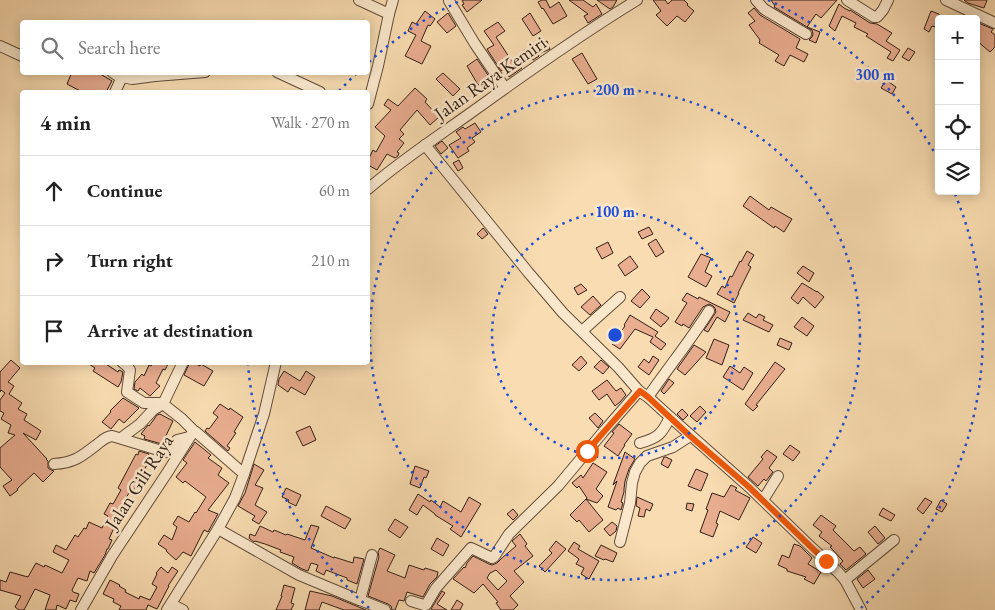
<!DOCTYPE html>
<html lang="en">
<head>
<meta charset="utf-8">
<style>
	:root { --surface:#fff; --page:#f6f6f6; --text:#222; --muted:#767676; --line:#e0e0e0 }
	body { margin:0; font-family:"EB Garamond",serif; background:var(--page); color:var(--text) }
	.controls { position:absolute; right:15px; top:15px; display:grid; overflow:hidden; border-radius:5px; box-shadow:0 2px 12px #0003 }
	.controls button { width:45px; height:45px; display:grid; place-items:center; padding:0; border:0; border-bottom:1px solid var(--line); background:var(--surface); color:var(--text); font:25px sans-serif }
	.stop { position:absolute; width:15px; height:15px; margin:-11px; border:4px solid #ea580c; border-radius:50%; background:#fff }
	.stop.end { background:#ea580c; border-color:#fff; box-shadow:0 1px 5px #0008 }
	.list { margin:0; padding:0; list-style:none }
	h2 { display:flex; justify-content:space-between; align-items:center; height:65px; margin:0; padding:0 20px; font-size:21px }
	h2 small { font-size:16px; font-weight:400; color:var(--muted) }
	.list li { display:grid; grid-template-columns:32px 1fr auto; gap:15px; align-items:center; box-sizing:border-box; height:70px; padding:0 20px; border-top:1px solid var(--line) }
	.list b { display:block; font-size:19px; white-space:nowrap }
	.list em { font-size:16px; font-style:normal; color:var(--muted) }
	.icon { flex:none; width:28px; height:28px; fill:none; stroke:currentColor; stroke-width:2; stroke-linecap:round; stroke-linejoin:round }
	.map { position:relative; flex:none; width:995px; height:610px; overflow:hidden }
	.search { position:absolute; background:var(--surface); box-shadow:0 2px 12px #0003; left:20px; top:20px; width:350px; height:55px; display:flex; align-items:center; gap:12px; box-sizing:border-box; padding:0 18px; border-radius:5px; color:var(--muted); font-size:19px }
	.panel { position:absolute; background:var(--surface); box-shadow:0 2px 12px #0003; left:20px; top:90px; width:350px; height:275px; border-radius:5px }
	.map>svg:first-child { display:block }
	.building { fill:#e9ad90; stroke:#311f14; fill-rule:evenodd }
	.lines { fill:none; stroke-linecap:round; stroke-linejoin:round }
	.minor-casing { stroke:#634e3b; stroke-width:12 }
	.minor { stroke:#fbe8cc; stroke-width:10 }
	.route { stroke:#ea580c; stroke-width:6 }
	.ring { fill:none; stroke:#1d4ed8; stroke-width:2.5; stroke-dasharray:2.5 5 }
	.labels { text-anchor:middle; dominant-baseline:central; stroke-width:5; stroke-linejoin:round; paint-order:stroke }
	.street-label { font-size:19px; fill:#311f14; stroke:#fbe8cc }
	.centre { fill:#1d4ed8; stroke:#fbe8cc; stroke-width:2.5 }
	.ring-label { font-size:15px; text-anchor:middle; font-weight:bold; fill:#1d4ed8; stroke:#fbe8cc; stroke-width:5; stroke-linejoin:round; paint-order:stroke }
</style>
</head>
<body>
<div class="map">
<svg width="995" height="610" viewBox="0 0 995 610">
	<rect width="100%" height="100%" fill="#f9dcb1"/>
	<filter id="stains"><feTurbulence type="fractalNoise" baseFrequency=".004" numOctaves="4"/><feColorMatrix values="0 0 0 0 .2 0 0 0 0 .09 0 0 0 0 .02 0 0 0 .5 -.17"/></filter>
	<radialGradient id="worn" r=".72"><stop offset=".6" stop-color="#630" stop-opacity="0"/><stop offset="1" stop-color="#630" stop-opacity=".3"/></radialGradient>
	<g class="building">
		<path d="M462 0H482L467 12 462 5 464 4Z"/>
		<path d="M542 0H546L550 8 559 2 567 16 553 24 543 8 542 9 538 2Z"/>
		<path d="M569 0H583L593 7 596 4 602 14 588 23 584 16 588 14Z"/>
		<path d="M597 0H617L613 7 610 9Z"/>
		<path d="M653 0H665L668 4 672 0H684L688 4 687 5 694 11 685 22 677 16 667 26 656 15 661 11Z"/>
		<path d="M771 0H837L821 18 816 14 807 27 774 7 775 6Z"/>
		<path d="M964 0H987L984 8 968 3Z"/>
		<path d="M839 4 844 8 850 11V10L870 23 877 24 892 33 886 41 900 50 893 61 887 58 891 52 866 36 868 34 854 27 856 23 842 16 835 31 829 26Z"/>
		<path d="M754 8 760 15 800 39 796 48 808 54 804 62 790 55 784 66 775 61 779 55 759 43 760 40 749 25 755 21 748 13Z"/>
		<path d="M425 11 435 19 430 26 428 25 421 41 431 46 422 64 405 56 416 35 408 31 412 22 416 24Z"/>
		<path d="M931 11 939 14V28L932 26 929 32 924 29Z"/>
		<path d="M448 13 456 26 447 33 437 22Z"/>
		<path d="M530 13 541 31 533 36 522 19Z"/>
		<path d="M498 22 505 31 496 37 513 63 516 61 522 68 509 77 504 69 501 71 487 49 494 45 484 31Z"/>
		<path d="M976 22 993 29 991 32 995 35V47L990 52 976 40Z"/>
		<path d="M807 27 820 32 816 43 809 40 812 37 813 34 812 30Z"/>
		<path d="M547 41 550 49 538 54 539 56 533 60 530 56 528 57 524 50Z"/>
		<path d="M908 48 915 52 909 61 902 57Z"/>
		<path d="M582 53 597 79 588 84 572 59Z"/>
		<path d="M477 59 490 78 478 85 467 66Z"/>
		<path d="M72 72H97L112 81 106 92H82L67 84Z"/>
		<path d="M443 73 460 89 453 96 436 79Z"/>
		<path d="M886 80 896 87 892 94 881 88Z"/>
		<path d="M415 88 427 99 425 102 439 117 430 125 417 110 400 130 404 134 399 139 404 143 397 152 399 153 398 156 395 158 387 154 377 170 368 165V160L373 150 376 152 385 136 375 127 391 110 384 105 388 99 398 106Z"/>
		<path d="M475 123 481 132 472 138 475 142 467 148 469 151 458 158 449 145 461 138 456 132 463 127 465 129Z"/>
		<path d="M442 141 448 148 441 154 435 146Z"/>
		<path d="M459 160 463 168 458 171 453 163Z"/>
		<path d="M750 196 769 210 771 207 792 219 784 232 775 226 774 228 743 206Z"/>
		<path d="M649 227 653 234 642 239 638 232Z"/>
		<path d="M483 228 488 234 482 239 477 234Z"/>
		<path d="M656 239 664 252 656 257 648 244Z"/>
		<path d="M608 242 613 253 602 259 596 248Z"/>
		<path d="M747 251 754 255 748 265 751 267 738 293H739L734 303 717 294 722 286 725 288 730 276 732 277 740 261 741 262Z"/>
		<path d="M701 254 711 258 705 272 712 276 706 287 688 277Z"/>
		<path d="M630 256 638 267 625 276 618 265Z"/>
		<path d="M803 266 814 273 809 282 797 273Z"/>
		<path d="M802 283 817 292V291L824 297 815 308 803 297 798 304 791 298Z"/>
		<path d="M581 284 587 290 578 295 574 288Z"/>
		<path d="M642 289 650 297 640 308 631 301Z"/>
		<path d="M687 293 698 299 699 297 730 312 725 322 717 317 708 332 704 330 716 312 715 308 713 306 709 304 703 307 689 328 683 324 682 326 675 322 687 303 682 300Z"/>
		<path d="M593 296 601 305 590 315 581 307Z"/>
		<path d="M656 309 669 318 664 324H663L661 327 650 318Z"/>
		<path d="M748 313 756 318 759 314 765 317 763 320 773 325 769 332 743 320Z"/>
		<path d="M630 315 658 332 655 336 666 344 661 350 650 342 653 337 635 329 620 349 612 344 625 326 624 325Z"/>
		<path d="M802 317 814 326 807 336 794 327Z"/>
		<path d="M780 338 792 343 789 350 777 345Z"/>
		<path d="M714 339 729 345 722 365 706 358Z"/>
		<path d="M694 345 706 352 685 375 677 369Z"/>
		<path d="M581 356 587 363 579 371 572 365Z"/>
		<path d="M653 356 659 360 649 375 638 367 644 359 649 363Z"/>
		<path d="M11 360 20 368 8 382 14 386 9 394 22 403 18 409 27 414 24 420 41 431 36 440 23 433 47 459H46L48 461V468L51 470 54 471 43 482 34 473 17 489 18 490 10 496 3 486 12 480 0 467V448L15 435 8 433 11 425 1 419 4 413 0 411V400L5 393 1 390 0 392V372Z"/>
		<path d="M601 360 609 367 603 374 594 367Z"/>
		<path d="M86 362H103L118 372 119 370 123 372 121 382 118 387 93 371 95 368Z"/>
		<path d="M151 362H169L165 370 163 369 156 383 160 386 150 396 140 388 138 391 134 389 135 382 142 374 144 376 149 365 151 366 153 363Z"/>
		<path d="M190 362H192L200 366 201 364 213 371 204 386 184 375Z"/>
		<path d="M775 362 785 369 756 405 758 406 753 411 745 404Z"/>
		<path d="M730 366 740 373 744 367 753 373 743 390 723 377Z"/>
		<path d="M284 371 300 381 306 371 315 377 305 395 291 387 288 392 278 385 279 379Z"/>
		<path d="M669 379 674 383 664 394 661 391Z"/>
		<path d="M607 380 616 391 621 388 626 395 620 402 615 406 607 394 599 400 592 391Z"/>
		<path d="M123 398 139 408 124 423 119 419 111 429 102 422 111 412 110 411Z"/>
		<path d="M220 404 229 410 230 408 243 417 234 432 236 433 227 446 230 448 228 451 205 431 207 428 209 429 218 417 213 413Z"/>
		<path d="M700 406 706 412 697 422 690 416Z"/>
		<path d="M682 409 688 415 683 420 677 414Z"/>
		<path d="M595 413 603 421 598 428 589 418Z"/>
		<path d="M160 414 173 421 162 444 144 439 145 436 141 434 148 425 149 426 152 422 157 415Z"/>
		<path d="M619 424 632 434 624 445H625L618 456 604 446 614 433 612 432Z"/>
		<path d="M310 426 316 440 303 446 296 432Z"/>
		<path d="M195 442 211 455 208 458 222 468 218 475 229 483 208 510 218 514 208 532 204 530 191 556 183 552 176 560 166 551 167 550 158 544 164 535 172 540 177 527 173 524 178 516 189 522 195 512 196 513 206 497 185 481 183 483 176 477 187 463 183 460Z"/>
		<path d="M790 445 800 452 793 461 783 454Z"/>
		<path d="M767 450 777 457 769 468 773 472 766 481 764 479 758 486 748 477 763 459 761 457Z"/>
		<path d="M139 451 149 454 147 460 149 461 131 495 129 493 120 508 125 511 118 522 117 521 109 539 112 540 108 549H107L105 555 94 573 90 571 87 581 78 578 72 590 73 592 79 594 76 602 70 600 66 609 57 605 56 610H45L50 595 35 589 24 610H19L15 607 21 596 0 590V580L6 582 10 572 28 577 36 563 44 567 45 565 62 573 69 560 53 552 56 545 66 550 75 535 78 537 84 528 86 529 89 522 102 528 108 516 104 514 110 503 113 504 121 490 118 488 136 454 138 455Z"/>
		<path d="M625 452 635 459 629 469 625 481 624 489V492L621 502 623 503 621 510 618 508 616 510 608 507 617 481 613 485Z"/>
		<path d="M664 457H666L672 460 668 468 661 464Z"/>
		<path d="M593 463 607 472 596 489 603 496 597 503 586 499 603 520 589 532 579 520 577 522 570 515 587 498 579 486 577 488 572 483 581 475 583 478Z"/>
		<path d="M254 464 264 470 255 485 263 488 255 505 267 512 259 524 252 520 255 516 238 506 245 493Z"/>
		<path d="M415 466 429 471 426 478 424 477 420 488 410 484Z"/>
		<path d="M696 469 708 474 701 491 688 486Z"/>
		<path d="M731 485 737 488 735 490 750 498 739 520 720 511 716 523 718 524 713 537 700 532 708 510 706 509 712 493 724 497Z"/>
		<path d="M286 488 301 495 296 506 288 502 289 500 282 497Z"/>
		<path d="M418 494 430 502 431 500 440 507 443 501 461 512 469 497 481 504 461 537 450 529 453 526 435 515V514L423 505 417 515 409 510Z"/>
		<path d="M637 497 653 504 650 511 646 509 644 517 638 516 640 508 636 506Z"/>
		<path d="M925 498 932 502 923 514 917 509Z"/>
		<path d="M941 500 947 504 942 512 936 509Z"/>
		<path d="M687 503 694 504 692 511 686 509Z"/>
		<path d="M326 506 351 519 345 529 321 516Z"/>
		<path d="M883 508 895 515 891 521 879 515Z"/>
		<path d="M513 509 518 515 513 520 507 514Z"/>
		<path d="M821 515 836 526 833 530 854 551 860 547 866 554 846 570 840 564 843 561 830 547 832 546 819 536 822 532 813 525Z"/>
		<path d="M395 519 408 527 400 538 388 530Z"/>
		<path d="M612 522 617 526 616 531 610 536 604 529Z"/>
		<path d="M311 525 319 527 311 548 334 558V557L353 563 354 557 364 559 357 584 347 580V578L326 570 324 575 316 571 318 565 311 563 308 571 302 569 292 563 294 557 280 552 281 550 265 544 255 541 254 542 249 538 250 534 255 536 260 526 273 532 274 530 286 535 287 534 305 540Z"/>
		<path d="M875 526 885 538 878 544 868 532Z"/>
		<path d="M520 534 527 544 525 546 533 556 514 571 524 582 510 596 518 605 513 610H501L496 603 498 602 483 584 474 593 453 579 464 567 465 568 467 563 473 556 489 564 492 565 497 563 502 558 516 546 512 541ZM496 570 507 581 498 590 487 578 490 573Z"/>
		<path d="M753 537 762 543 756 553 746 547Z"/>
		<path d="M437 538 449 545 443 556 431 549Z"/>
		<path d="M556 541 566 549 545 572 539 566 552 553 549 550Z"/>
		<path d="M574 542 580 546 578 549 599 561 589 579 581 574 584 568 576 564 579 559 568 551Z"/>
		<path d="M794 544 800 546 812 558 808 564 821 572 814 584 804 579 806 577 787 571V569L778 565 782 555 789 558Z"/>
		<path d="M601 545 617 553 613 562 605 559 604 560 595 556Z"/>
		<path d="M380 548 395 555 387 571 405 578 409 565 424 570 425 568 438 572 437 577 430 584 423 597 407 592 404 601 399 600 395 610H392L391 606 388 604 368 596 379 557 378 552Z"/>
		<path d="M161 567 168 573 172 567 178 571 168 586H169L157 609 148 605 146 610H119L121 606 113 602 114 599 103 594 110 580 120 585 119 586 126 590 125 592 139 599 140 596 150 600 157 587 152 584 157 574 156 573Z"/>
		<path d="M868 570 875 579 863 588 857 579Z"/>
		<path d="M284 585 295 588 291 603 294 604 291 610H276L282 596H281Z"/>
		<path d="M310 591 332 596 366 610H344L322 602 319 610H305Z"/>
		<path d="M442 591 445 593 437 604 447 610H433L431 609Z"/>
		<path d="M457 600 463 604 460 610H451Z"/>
	</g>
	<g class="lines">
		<g class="minor-casing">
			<g id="minor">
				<path d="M359 0 389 14"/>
				<path d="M756 0 764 9 806 34"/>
				<path d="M847 0 874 17H877L883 10 888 0"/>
				<path d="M946 0 995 23"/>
				<path d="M449 1 475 44 505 88"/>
				<path d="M0 46 22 56"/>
				<path d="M112 72 118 76 132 79 155 76 205 72"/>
				<path d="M277 72 320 92"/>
				<path d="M115 92 122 77"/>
				<path d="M368 104 378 66 389 14 393 0"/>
				<path d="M425 145 528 272 563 313 618 367 639 391 648 397 670 417C662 434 658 438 640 443"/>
				<path d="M368 189C400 161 437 137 472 112 526 73 580 35 637 0"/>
				<path d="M582 331 620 297"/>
				<path d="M122 362 128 367 130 370 127 392 144 403H159L163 404 182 419 194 431"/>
				<path d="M648 397C668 368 690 341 709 311"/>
				<path d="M670 417 749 487 810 546 838 572 845 580 861 610"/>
				<path d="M121 438 140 424 153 410 163 404 183 362"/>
				<path d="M54 464C73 463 81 457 95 446 101 442 104 437 112 436L165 452C172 452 173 445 177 440L189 437"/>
				<path d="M763 500 778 476"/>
				<path d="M218 529 299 575 359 600H360L372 555"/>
				<path d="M620 542 630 503 632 483 635 472 640 463 647 456 673 447 690 436"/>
				<path d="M845 580 894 540"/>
				<path d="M360 600 385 610"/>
				<path d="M411 601 424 605H426L436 588 471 548 492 558 494 557 509 534 558 486 604 431 639 391"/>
				<path d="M171 604 183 610"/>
				<path d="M81 610 112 556 167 473 193 432H196L244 474"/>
				<path d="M167 610 218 529 235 498 244 474 264 414 276 362"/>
			</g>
		</g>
		<use href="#minor" class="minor"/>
	</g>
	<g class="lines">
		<path class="route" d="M587 451 640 391 648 397 690 436 749 487 810 546 826 561"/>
	</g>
	<g class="ring">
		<circle cx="615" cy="335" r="123"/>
		<circle cx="615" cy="335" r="245"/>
		<path d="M369 608A368 368 0 0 1 248 364M339 91A368 368 0 0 1 357 73M369 62A368 368 0 0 1 462 0M768 0A368 368 0 0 1 938 159M955 194A368 368 0 0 1 861 608"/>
	</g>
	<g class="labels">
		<g class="street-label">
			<text transform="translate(490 78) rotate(-35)">Jalan Raya Kemiri</text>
			<text transform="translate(139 482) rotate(-57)">Jalan Gili Raya</text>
		</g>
	</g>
	<circle cx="615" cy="335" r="8" class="centre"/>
	<g class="ring-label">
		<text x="875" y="80">300 m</text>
		<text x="615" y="95">200 m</text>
		<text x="615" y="217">100 m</text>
	</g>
	<rect width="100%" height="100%" filter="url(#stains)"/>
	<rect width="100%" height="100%" fill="url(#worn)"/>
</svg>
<div class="controls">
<button>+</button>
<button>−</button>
<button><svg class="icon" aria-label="locate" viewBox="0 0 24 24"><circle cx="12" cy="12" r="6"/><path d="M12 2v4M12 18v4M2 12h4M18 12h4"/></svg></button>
<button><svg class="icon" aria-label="layers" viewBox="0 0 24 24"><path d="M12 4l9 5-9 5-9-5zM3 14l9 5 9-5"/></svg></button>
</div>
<div class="stop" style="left:587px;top:451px"></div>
<div class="stop end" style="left:826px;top:561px"></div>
<div class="search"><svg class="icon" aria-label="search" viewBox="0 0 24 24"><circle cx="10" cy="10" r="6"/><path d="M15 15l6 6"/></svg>Search here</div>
<section class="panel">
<h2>4 min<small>Walk · 270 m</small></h2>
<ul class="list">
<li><svg class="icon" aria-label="ahead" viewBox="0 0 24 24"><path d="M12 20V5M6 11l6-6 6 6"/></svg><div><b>Continue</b></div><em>60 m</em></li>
<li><svg class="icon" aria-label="right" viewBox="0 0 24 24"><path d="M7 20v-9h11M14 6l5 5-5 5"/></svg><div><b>Turn right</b></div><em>210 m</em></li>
<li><svg class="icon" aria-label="arrive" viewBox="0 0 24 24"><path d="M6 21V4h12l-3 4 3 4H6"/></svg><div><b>Arrive at destination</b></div></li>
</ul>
</section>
</div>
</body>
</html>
